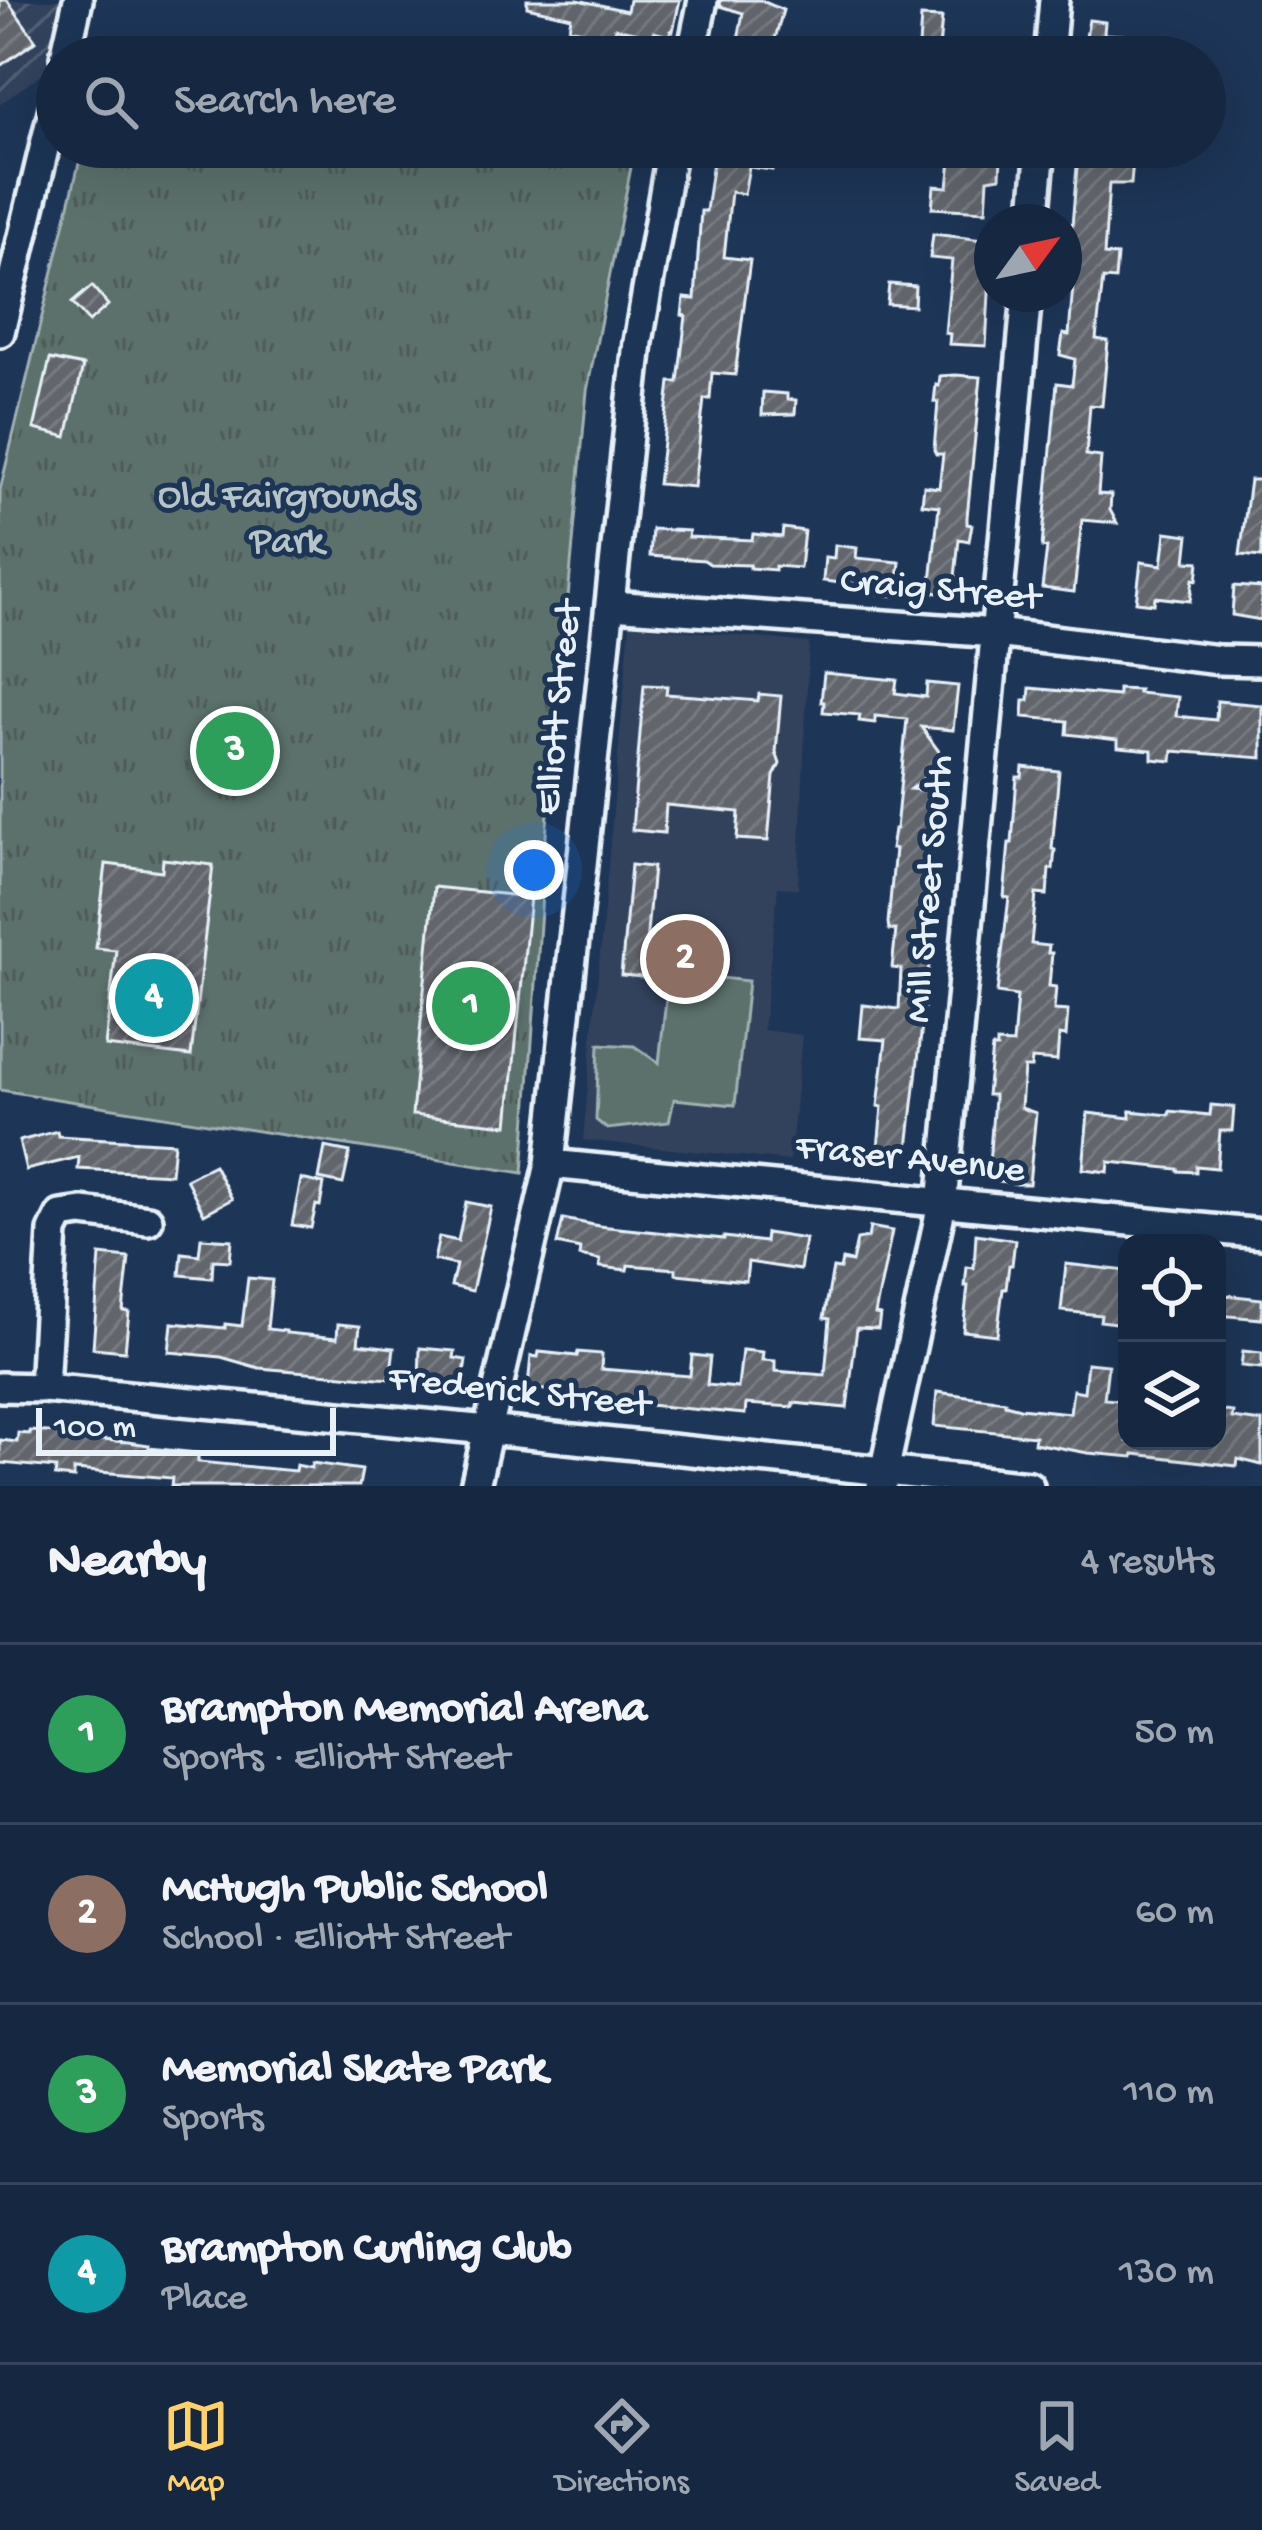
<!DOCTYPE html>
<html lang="en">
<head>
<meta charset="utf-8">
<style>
	:root { --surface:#162841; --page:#1f3048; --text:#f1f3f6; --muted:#9ea6b1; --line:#35445a; --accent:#ffd166 }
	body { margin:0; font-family:"Gochi Hand",sans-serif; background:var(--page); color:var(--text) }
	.controls { position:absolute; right:36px; bottom:36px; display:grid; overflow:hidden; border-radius:24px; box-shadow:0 12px 48px #0002 }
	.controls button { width:108px; height:108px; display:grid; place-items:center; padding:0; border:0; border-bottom:3px solid var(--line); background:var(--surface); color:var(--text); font:60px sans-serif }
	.compass { position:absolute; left:974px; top:204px; width:108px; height:108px; border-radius:50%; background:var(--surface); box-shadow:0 12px 48px #0002; rotate:57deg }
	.scale { position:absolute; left:36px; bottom:30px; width:300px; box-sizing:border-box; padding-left:12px; border:6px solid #e8f1f8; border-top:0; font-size:33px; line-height:42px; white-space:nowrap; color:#e8f1f8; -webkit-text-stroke:9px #1d3557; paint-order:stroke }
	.you { position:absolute; left:534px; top:870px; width:42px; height:42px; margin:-30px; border:9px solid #fff; border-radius:50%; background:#1a73e8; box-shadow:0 0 0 18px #1a73e833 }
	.badge { display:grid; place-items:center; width:78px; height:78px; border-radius:50%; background:var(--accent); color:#fff; font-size:39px; font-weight:700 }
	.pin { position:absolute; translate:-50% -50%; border:6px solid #fff; box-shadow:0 3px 12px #0006 }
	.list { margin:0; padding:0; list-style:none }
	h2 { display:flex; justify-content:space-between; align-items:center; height:156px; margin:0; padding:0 48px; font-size:51px }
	h2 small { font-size:39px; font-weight:400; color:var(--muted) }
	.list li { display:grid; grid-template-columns:78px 1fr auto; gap:36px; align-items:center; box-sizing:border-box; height:180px; padding:0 48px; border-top:3px solid var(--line) }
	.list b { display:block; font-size:45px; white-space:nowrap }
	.list p { margin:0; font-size:39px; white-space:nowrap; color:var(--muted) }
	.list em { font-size:39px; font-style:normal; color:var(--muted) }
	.icon { flex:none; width:66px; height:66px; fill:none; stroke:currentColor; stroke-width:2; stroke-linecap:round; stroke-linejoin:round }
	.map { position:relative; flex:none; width:1262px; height:1486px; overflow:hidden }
	.search { position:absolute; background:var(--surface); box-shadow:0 12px 48px #0002; left:36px; right:36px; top:36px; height:132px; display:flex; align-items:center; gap:30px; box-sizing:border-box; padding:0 42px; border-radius:66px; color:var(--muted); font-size:45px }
	.sheet { height:876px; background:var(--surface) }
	nav { display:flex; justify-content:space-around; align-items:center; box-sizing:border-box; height:168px; border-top:3px solid var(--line); background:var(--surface); font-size:33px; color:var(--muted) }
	nav a { display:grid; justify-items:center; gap:6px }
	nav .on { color:var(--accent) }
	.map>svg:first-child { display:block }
	.built { fill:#32435d }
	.industrial { fill:url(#industrial-furrows) }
	.green { fill:#5b716c; stroke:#a2b1b2; stroke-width:3 }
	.park { fill:url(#park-tufts); stroke:#a2b1b2; stroke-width:3 }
	.building { fill:url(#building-hatch); stroke:#e8f1f8; stroke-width:3 }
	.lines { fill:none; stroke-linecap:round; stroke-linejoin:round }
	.minor-casing { stroke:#e8f1f8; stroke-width:36 }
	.minor { stroke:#1d3557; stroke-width:27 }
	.labels { text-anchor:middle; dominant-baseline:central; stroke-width:10; stroke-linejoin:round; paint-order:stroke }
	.park-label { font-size:39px; fill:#b7c4c7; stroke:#1d3557 }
	.street-label { font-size:39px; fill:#e8f1f8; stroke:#1d3557 }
</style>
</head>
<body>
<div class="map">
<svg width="1262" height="1486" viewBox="0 0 1262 1486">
	<defs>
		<pattern id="industrial-furrows" width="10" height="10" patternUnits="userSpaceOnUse" patternTransform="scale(3)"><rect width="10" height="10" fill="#32435d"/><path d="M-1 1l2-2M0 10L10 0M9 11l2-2" fill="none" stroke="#505f75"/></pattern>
		<pattern id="park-tufts" width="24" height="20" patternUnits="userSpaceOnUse" patternTransform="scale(3)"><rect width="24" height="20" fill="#5b716c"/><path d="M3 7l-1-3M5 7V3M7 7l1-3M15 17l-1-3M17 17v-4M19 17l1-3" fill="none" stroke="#4f5a59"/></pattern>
		<pattern id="building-hatch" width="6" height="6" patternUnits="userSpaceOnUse" patternTransform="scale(3)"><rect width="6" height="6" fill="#62656c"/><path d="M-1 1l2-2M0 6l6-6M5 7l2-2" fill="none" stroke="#787c82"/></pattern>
	</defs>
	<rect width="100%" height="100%" fill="#1d3557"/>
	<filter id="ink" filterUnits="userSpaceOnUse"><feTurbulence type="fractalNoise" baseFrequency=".00833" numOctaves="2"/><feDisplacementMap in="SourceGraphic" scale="24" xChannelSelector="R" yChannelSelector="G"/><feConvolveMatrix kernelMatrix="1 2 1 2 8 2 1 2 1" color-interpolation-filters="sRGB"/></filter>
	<g filter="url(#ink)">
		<path class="built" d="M630 625 809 643 798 888 778 887 763 1030 802 1035 790 1161 583 1140Z"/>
		<path class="industrial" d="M0 0H63L53 66 0 104Z"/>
		<path class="green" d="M669 972 748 981 735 1105 674 1099 669 1122 607 1129 596 1120 599 1044 634 1046 659 1063Z"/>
		<g class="park">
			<path d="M199 41 297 57H165Z"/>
			<path d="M83 147H635L587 391 546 836 523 1173 0 1090V490Z"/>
		</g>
		<g class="building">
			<path d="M0 0H7L36 41 0 66Z"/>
			<path d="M527 0H578L627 11 629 0H680L673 31 671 30 669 36 654 32 653 36 615 28 613 38 569 28 571 17 527 7Z"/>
			<path d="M721 0H760L783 10 775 39 794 42 791 57H737L740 46 737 45 743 13 720 6Z"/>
			<path d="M921 17 942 18 939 48 919 46Z"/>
			<path d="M1089 20 1105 22 1104 34 1123 35 1120 57 1083 54Z"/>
			<path d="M715 147H759L758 153 773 154 772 170 749 167 744 194 731 192 724 257 750 260 735 375 712 373 710 399H704L694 487 658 484 670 382H678L686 316 682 315 684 298 695 299 701 211H706Z"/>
			<path d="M952 152 1001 157 1000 177 988 179 986 211 932 208 934 186 948 187Z"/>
			<path d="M1078 155 1133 160 1131 184H1109L1104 255 1117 256 1115 280 1103 279 1096 339 1108 341 1102 406 1090 405 1086 455 1101 457 1098 494 1111 495 1110 510 1117 523 1082 520 1074 592 1042 588 1047 548 1042 547 1057 383 1072 385 1075 359 1060 355 1063 334 1069 335 1074 273H1068Z"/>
			<path d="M933 234 992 241 986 346 949 344 950 334 945 333 952 260 930 258Z"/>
			<path d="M889 284 915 286 914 306 887 304Z"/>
			<path d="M92 286 108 305 89 322 72 303Z"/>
			<path d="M50 359 83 366 67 437 34 429Z"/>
			<path d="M956 375 981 377 967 517V524L972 525 969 541 959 539 955 577H960L958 595 930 592 939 506 922 504 924 486 939 488 943 454H936L934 450 938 402H934L936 385 939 386 940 376Z"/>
			<path d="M763 392 787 394V399L796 400 795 414 762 415Z"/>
			<path d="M1250 480H1262V557L1240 555Z"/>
			<path d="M783 528 804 531 800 568 775 566V570L750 568V565L710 564 704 560 650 556 652 529 689 531 688 537 752 540 753 534 782 537Z"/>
			<path d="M1166 532 1189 535 1186 561 1199 562 1197 580 1193 579 1190 601 1155 597 1154 604 1136 602 1141 562 1162 565Z"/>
			<path d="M835 545 857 548 856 558 900 562 896 596 877 594V587L823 581 825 557 834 558Z"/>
			<path d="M1234 586 1262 588 1261 620 1232 615Z"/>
			<path d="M824 673 897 680 895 693 926 697 927 683 958 686 953 730 921 727 946 761 910 789 945 792 942 817 934 816 930 865 938 866 931 947 908 1148H903L902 1161 877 1158 882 1107 878 1106 886 1040 860 1038 863 1005 899 1009 901 969 892 968 896 930H889L888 923 895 849H891L894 829H896L907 719 875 716V723L859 721 860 715 823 712 824 702H821Z"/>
			<path d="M644 685 667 686 666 694 695 696 758 701 759 694 781 696 776 752 780 764 774 776 768 841 737 839 739 812 666 805 664 833 632 830Z"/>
			<path d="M1030 688 1118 696V689L1139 690 1138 693 1178 697 1176 716 1216 720 1217 701 1262 705V758L1173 751 1172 761 1152 759V750L1118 747V740L1067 734 1068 721 1023 717 1024 700H1029Z"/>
			<path d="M1023 767 1059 771 1052 849 1055 850 1053 869H1049L1047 895 1036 894 1031 944 1049 946 1048 953H1052L1049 986 1056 987 1054 1010 1068 1011 1066 1036 1059 1035 1057 1061 1032 1059 1031 1068H1024L1021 1108 1036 1113 1029 1184H1017L988 1179 994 1098V1095H987L992 1048H997V1043L1013 1044 1017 996 997 993 1009 898 1004 897 1009 843H1012L1017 777H1022Z"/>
			<path d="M163 859 213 865 191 1056 105 1046 116 950 96 948 106 864 162 871Z"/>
			<path d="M631 865 653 867 643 977 621 975Z"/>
			<path d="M434 887 530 897 508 1125 412 1115Z"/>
			<path d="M1211 1105 1234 1107 1232 1131H1220L1217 1168 1196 1166V1172L1178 1171V1169L1109 1162 1108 1172 1083 1169 1088 1113 1130 1118V1111L1169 1115 1170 1111 1210 1115Z"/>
			<path d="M57 1131 58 1136 174 1143 171 1174 78 1169 79 1157 26 1170 19 1141Z"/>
			<path d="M325 1147 350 1152 343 1184 319 1179Z"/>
			<path d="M214 1165 232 1199 204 1214 186 1179Z"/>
			<path d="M301 1179 324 1184 320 1206 316 1205 311 1228 292 1225Z"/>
			<path d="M466 1202 491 1207 472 1291 451 1286 456 1265 434 1260 439 1237 458 1241Z"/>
			<path d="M563 1219 599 1226 724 1239V1237L765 1242 766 1233 805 1239 800 1270 748 1262 746 1281 676 1274V1269L628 1265 627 1270 600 1267V1260L579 1256 580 1249 557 1244Z"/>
			<path d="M870 1227 892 1231 875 1314 880 1315 878 1329 857 1328 847 1408 793 1403V1407L746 1404 745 1414 573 1398V1393L535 1389V1387L528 1386 531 1356 538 1357 539 1352 577 1356 578 1352 602 1354 601 1369 690 1376 692 1355 710 1357 707 1385 738 1388 742 1350 763 1352 762 1360 775 1361V1371L825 1375 830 1319 824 1318 833 1268 840 1269 842 1260 852 1262 857 1240 868 1238Z"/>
			<path d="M976 1234 1015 1240 1012 1265H1009L1006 1289H1003L997 1335 963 1331 968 1286H965L967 1267 974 1268Z"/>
			<path d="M201 1238 232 1240 230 1261 213 1260 212 1278 180 1275 182 1253 199 1255Z"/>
			<path d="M100 1255 129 1258 123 1311 129 1312 125 1351 93 1348Z"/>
			<path d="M1066 1264 1127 1271V1321L1124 1320 1123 1324 1100 1321 1101 1315 1061 1311Z"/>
			<path d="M248 1278 272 1280 267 1329 286 1331V1333L337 1338 338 1324 360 1326 358 1344 394 1348 390 1379 259 1368 221 1357 169 1352 172 1323 225 1328V1324L242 1326Z"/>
			<path d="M1217 1294 1262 1299V1319L1217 1315Z"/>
			<path d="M420 1348 455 1351 454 1358 466 1360 463 1382 449 1380 448 1384 419 1380Z"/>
			<path d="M1243 1351 1262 1353V1368L1241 1366Z"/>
			<path d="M1087 1363 1108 1365 1104 1399 1127 1401V1441H1217V1410L1233 1412 1232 1418 1262 1422V1465L1238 1459 1237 1466 1134 1454 1133 1457 1088 1453 1034 1443 1035 1436 934 1426 937 1392 1005 1401V1404L1020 1408 1070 1413 1073 1390 1084 1392Z"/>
			<path d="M30 1431 63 1433V1437L128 1442 149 1445V1448L198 1453V1462L295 1471 296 1465 311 1468 312 1463 362 1470 359 1486H171L172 1478 74 1470V1478L55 1476 56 1468 0 1463V1440L17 1442 18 1433 30 1434Z"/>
		</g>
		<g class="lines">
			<g class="minor-casing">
				<g id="minor">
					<path d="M65 57 78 0"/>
					<path d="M691 57 703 0"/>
					<path d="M1049 57 1054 0"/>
					<path d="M1034 222 1041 147"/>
					<path d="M0 332 57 95"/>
					<path d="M611 605 996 633 1219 660 1262 661"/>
					<path d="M550 1164 1262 1234"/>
					<path d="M0 1387 44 1388 488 1430 1029 1486"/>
					<path d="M44 1388 53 1231 61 1215 82 1212 148 1220"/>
					<path d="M475 1486 550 1164 638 342 672 147"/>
					<path d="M881 1486 942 1204 1027 294"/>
				</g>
			</g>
			<use href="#minor" class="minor"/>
		</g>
	</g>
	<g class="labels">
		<g class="park-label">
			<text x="287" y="499">Old Fairgrounds<tspan x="287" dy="45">Park</tspan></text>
		</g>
		<g class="street-label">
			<text transform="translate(940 592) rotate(5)">Craig Street</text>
			<text transform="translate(561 708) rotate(-84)">Elliott Street</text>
			<text transform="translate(932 889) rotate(-85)">Mill Street South</text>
			<text transform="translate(910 1161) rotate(6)">Fraser Avenue</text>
			<text transform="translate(519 1394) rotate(6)">Frederick Street</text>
		</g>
	</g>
</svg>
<div class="controls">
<button><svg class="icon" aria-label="locate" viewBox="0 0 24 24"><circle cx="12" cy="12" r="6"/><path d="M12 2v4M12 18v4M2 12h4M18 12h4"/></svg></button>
<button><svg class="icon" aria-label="layers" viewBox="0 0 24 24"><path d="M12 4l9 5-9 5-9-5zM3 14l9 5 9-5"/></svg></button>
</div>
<svg class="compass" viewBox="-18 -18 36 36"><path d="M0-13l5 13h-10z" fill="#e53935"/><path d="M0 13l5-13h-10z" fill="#9ea6b1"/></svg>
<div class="scale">100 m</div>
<div class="you"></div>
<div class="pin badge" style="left:471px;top:1006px;background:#2e9e5b">1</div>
<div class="pin badge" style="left:685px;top:959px;background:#8d6e63">2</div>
<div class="pin badge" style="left:235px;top:751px;background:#2e9e5b">3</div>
<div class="pin badge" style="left:154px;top:998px;background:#0f9aa8">4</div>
<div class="search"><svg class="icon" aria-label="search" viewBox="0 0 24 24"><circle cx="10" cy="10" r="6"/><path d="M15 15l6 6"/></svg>Search here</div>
</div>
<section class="sheet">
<h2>Nearby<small>4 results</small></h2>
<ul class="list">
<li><span class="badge" style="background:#2e9e5b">1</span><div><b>Brampton Memorial Arena</b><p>Sports · Elliott Street</p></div><em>50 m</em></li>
<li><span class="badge" style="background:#8d6e63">2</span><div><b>McHugh Public School</b><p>School · Elliott Street</p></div><em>60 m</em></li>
<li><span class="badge" style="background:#2e9e5b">3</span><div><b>Memorial Skate Park</b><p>Sports</p></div><em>110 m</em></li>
<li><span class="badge" style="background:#0f9aa8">4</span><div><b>Brampton Curling Club</b><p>Place</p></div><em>130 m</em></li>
</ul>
</section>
<nav>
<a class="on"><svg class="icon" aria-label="map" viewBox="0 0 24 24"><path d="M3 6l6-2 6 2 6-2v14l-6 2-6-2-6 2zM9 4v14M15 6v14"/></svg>Map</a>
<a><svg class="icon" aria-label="directions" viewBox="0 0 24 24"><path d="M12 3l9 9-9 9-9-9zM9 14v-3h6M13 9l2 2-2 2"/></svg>Directions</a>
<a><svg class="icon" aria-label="saved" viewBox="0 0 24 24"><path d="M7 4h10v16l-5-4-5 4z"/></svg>Saved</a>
</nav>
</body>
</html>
